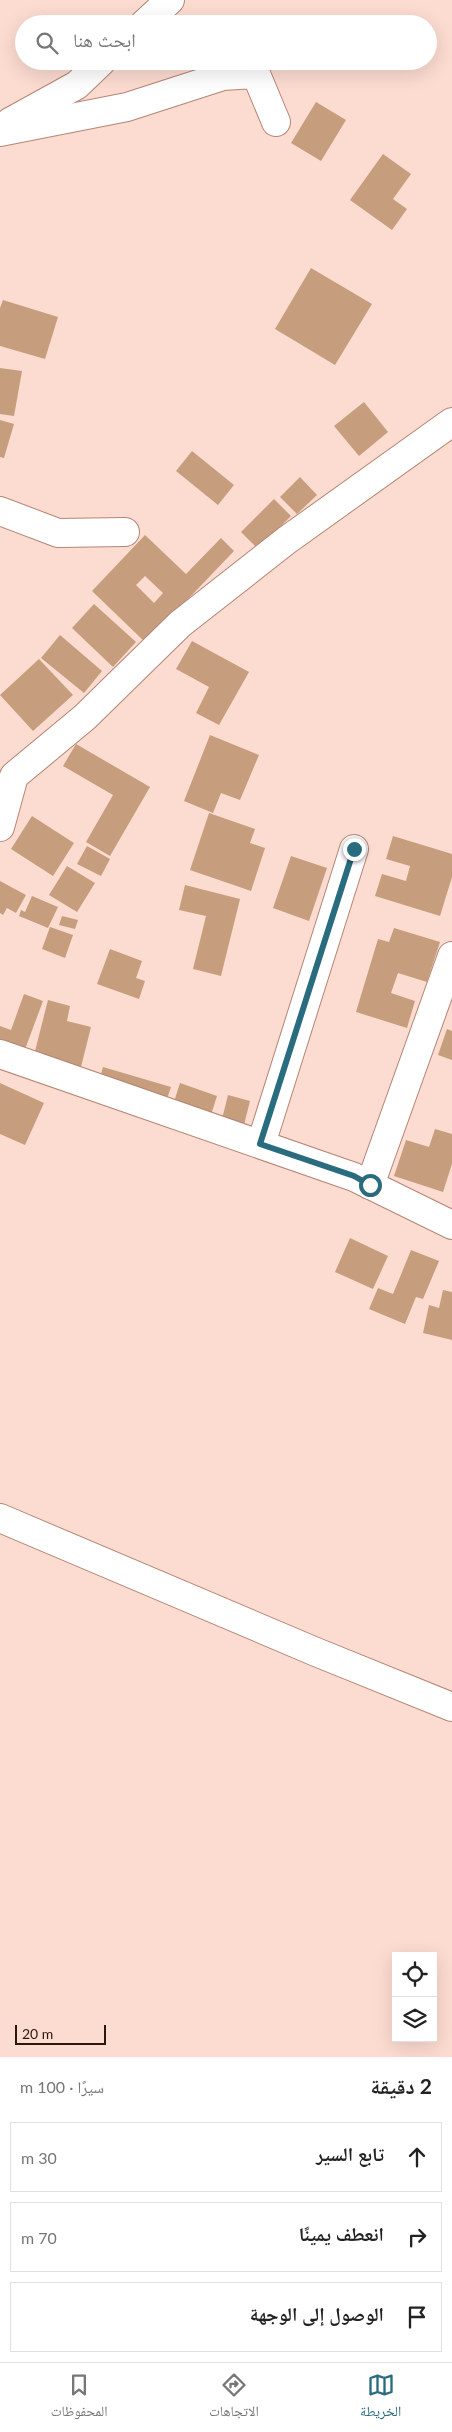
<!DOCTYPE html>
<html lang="ar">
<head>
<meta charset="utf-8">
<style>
	:root { --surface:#fff; --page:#f2f2f2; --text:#222; --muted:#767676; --line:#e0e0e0; --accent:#2a6c7f }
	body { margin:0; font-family:Lato,"Noto Naskh Arabic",sans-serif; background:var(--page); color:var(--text); direction:rtl }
	.controls { position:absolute; right:15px; bottom:15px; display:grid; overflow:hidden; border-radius:0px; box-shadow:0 5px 20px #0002 }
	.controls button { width:45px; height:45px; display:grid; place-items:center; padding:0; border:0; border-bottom:1px solid var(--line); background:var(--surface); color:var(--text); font:25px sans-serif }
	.scale { position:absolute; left:15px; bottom:12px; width:91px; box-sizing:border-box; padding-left:5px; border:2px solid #291710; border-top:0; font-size:14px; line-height:18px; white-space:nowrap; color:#291710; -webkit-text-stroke:4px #fcdbd0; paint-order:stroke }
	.stop { position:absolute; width:15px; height:15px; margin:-11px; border:4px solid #2a6c7f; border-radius:50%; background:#fff }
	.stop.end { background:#2a6c7f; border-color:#fff; box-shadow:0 1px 5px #0008 }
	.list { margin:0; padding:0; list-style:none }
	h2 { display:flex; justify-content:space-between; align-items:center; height:65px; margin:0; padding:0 20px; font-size:21px }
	h2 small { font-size:16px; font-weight:400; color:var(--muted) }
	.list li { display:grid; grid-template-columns:32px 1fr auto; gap:15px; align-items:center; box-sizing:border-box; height:70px; margin:0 10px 10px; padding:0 10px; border:1px solid var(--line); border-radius:0px }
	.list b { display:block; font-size:19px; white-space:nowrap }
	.list em { font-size:16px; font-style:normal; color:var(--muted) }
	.icon { flex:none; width:28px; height:28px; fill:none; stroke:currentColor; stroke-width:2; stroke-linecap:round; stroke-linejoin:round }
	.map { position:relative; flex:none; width:452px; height:2057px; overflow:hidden; direction:ltr }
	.search { position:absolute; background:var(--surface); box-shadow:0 5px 20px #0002; left:15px; right:15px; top:15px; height:55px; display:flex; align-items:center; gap:12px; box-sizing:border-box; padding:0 18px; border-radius:28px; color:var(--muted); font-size:19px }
	.sheet { height:305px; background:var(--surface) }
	nav { display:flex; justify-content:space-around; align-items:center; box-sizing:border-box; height:70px; border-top:1px solid var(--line); background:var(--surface); font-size:14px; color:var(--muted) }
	nav a { display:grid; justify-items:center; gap:2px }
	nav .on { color:var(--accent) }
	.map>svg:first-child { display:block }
	.building { fill:#c79e7d; fill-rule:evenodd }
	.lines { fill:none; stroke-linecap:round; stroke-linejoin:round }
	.minor-casing { stroke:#b68574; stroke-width:30 }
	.minor { stroke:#fff; stroke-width:28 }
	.route { stroke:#2a6c7f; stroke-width:6 }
</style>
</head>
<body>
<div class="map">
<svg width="452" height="2057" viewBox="0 0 452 2057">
	<rect width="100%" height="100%" fill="#fcdbd0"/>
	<g class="building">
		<path d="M316 102 346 120 321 161 291 143Z"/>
		<path d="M383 154 411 174 393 199 407 209 392 230 350 200Z"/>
		<path d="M311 268 372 304 335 365 275 329Z"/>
		<path d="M3 300 58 317 45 359 0 346V308Z"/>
		<path d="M0 368 22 371 14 416 0 414Z"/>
		<path d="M364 402 388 432 359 456 334 426Z"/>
		<path d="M0 420 14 424 4 458 0 457Z"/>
		<path d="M192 451 234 485 218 505 176 471Z"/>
		<path d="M300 477 317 495 297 514 280 497Z"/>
		<path d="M274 499 291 516 258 549 241 532Z"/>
		<path d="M145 535 186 574 221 538 234 551 146 643 92 591ZM145 576 163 593 154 603 136 585Z"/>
		<path d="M94 604 136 642 113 667 72 628Z"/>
		<path d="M60 635 102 671 84 693 41 658Z"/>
		<path d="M192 641 249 672 219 725 196 713 209 687 176 669Z"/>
		<path d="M39 659 73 695 33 731 0 695Z"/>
		<path d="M210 735 259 755 240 800 221 793 213 813 184 801Z"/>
		<path d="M76 744 150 787 110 856 86 842 113 795 63 766Z"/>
		<path d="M209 813 255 829 250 843 265 848 251 891 190 870Z"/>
		<path d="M32 816 74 843 53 876 11 849Z"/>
		<path d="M393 836 452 854V877L440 916 375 896 382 874 406 881 410 866 386 859Z"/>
		<path d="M87 846 110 859 101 876 77 864Z"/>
		<path d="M291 856 327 868 309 921 273 908Z"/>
		<path d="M67 866 95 883 77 912 49 895Z"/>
		<path d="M0 881 26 895 16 913 7 908 3 915 0 913Z"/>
		<path d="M185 885 240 899 221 976 193 969 206 916 179 910Z"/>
		<path d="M32 896 58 907 48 928 19 916 21 910 25 912Z"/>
		<path d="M62 916 78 920 75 929 59 925Z"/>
		<path d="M50 927 73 935 65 958 42 949Z"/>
		<path d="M394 928 440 942 427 982 398 973 391 993 415 1001 407 1028 356 1012 378 939 389 942Z"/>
		<path d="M110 949 142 961 136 978 145 981 139 999 97 984Z"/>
		<path d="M24 994 43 1001 24 1052 0 1043V1026L11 1030Z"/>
		<path d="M48 1000 70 1006 67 1021 91 1027 80 1071 33 1059Z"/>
		<path d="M447 1029 452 1031V1060L438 1055Z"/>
		<path d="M103 1067 171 1087 165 1105 98 1085Z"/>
		<path d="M0 1083 44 1103 25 1145 0 1134Z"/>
		<path d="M180 1083 217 1096 209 1121 172 1108Z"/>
		<path d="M228 1095 250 1101 244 1125 222 1119Z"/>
		<path d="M435 1129 452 1134V1164L443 1192 394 1176 406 1140 429 1147Z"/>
		<path d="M350 1238 388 1256 373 1289 335 1272Z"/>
		<path d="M411 1250 439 1261 423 1299 416 1297 405 1324 369 1309 378 1288 393 1294Z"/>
		<path d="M443 1290 452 1292V1340L423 1333 429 1305 439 1308Z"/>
	</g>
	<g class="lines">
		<g class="minor-casing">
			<g id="minor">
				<path d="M144 24 170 0"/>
				<path d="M10 122 77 85 102 61"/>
				<path d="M0 132 127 107 223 76 256 74 276 122"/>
				<path d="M0 511 58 533 125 532"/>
				<path d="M0 827 14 776 85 717 180 624 287 540 452 422"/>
				<path d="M0 1054 354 1177 452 1225"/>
				<path d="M261 1144 354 849"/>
				<path d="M370 1185 452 956"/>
				<path d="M0 1518 316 1652 452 1707"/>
			</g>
		</g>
		<use href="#minor" class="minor"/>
	</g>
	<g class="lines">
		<path class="route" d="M354 849 260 1144 354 1176 370 1185"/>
	</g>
</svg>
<div class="controls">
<button><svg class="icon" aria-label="locate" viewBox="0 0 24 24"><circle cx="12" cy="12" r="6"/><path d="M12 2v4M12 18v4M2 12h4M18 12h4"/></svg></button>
<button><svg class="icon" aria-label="layers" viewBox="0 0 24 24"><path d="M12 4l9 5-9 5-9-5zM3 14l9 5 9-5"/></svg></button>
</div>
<div class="scale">20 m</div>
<div class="stop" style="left:370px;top:1185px"></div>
<div class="stop end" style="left:354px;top:849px"></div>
<div class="search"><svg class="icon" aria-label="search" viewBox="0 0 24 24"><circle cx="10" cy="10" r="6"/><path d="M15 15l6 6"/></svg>ابحث هنا</div>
</div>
<section class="sheet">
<h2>2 دقيقة<small>سيرًا · 100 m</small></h2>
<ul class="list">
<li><svg class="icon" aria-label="ahead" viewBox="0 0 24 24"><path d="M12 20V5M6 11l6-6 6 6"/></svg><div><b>تابع السير</b></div><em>30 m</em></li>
<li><svg class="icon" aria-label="right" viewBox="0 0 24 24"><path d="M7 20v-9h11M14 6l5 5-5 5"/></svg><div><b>انعطف يمينًا</b></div><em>70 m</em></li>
<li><svg class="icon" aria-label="arrive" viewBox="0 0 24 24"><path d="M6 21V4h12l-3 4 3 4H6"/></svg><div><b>الوصول إلى الوجهة</b></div></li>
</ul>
</section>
<nav>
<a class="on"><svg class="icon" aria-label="map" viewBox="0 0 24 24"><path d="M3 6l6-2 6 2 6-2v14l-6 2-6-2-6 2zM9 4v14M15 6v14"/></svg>الخريطة</a>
<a><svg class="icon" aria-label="directions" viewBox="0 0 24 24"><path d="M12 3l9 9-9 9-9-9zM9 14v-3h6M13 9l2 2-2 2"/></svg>الاتجاهات</a>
<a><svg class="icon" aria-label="saved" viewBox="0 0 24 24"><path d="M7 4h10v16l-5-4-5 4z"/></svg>المحفوظات</a>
</nav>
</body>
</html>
